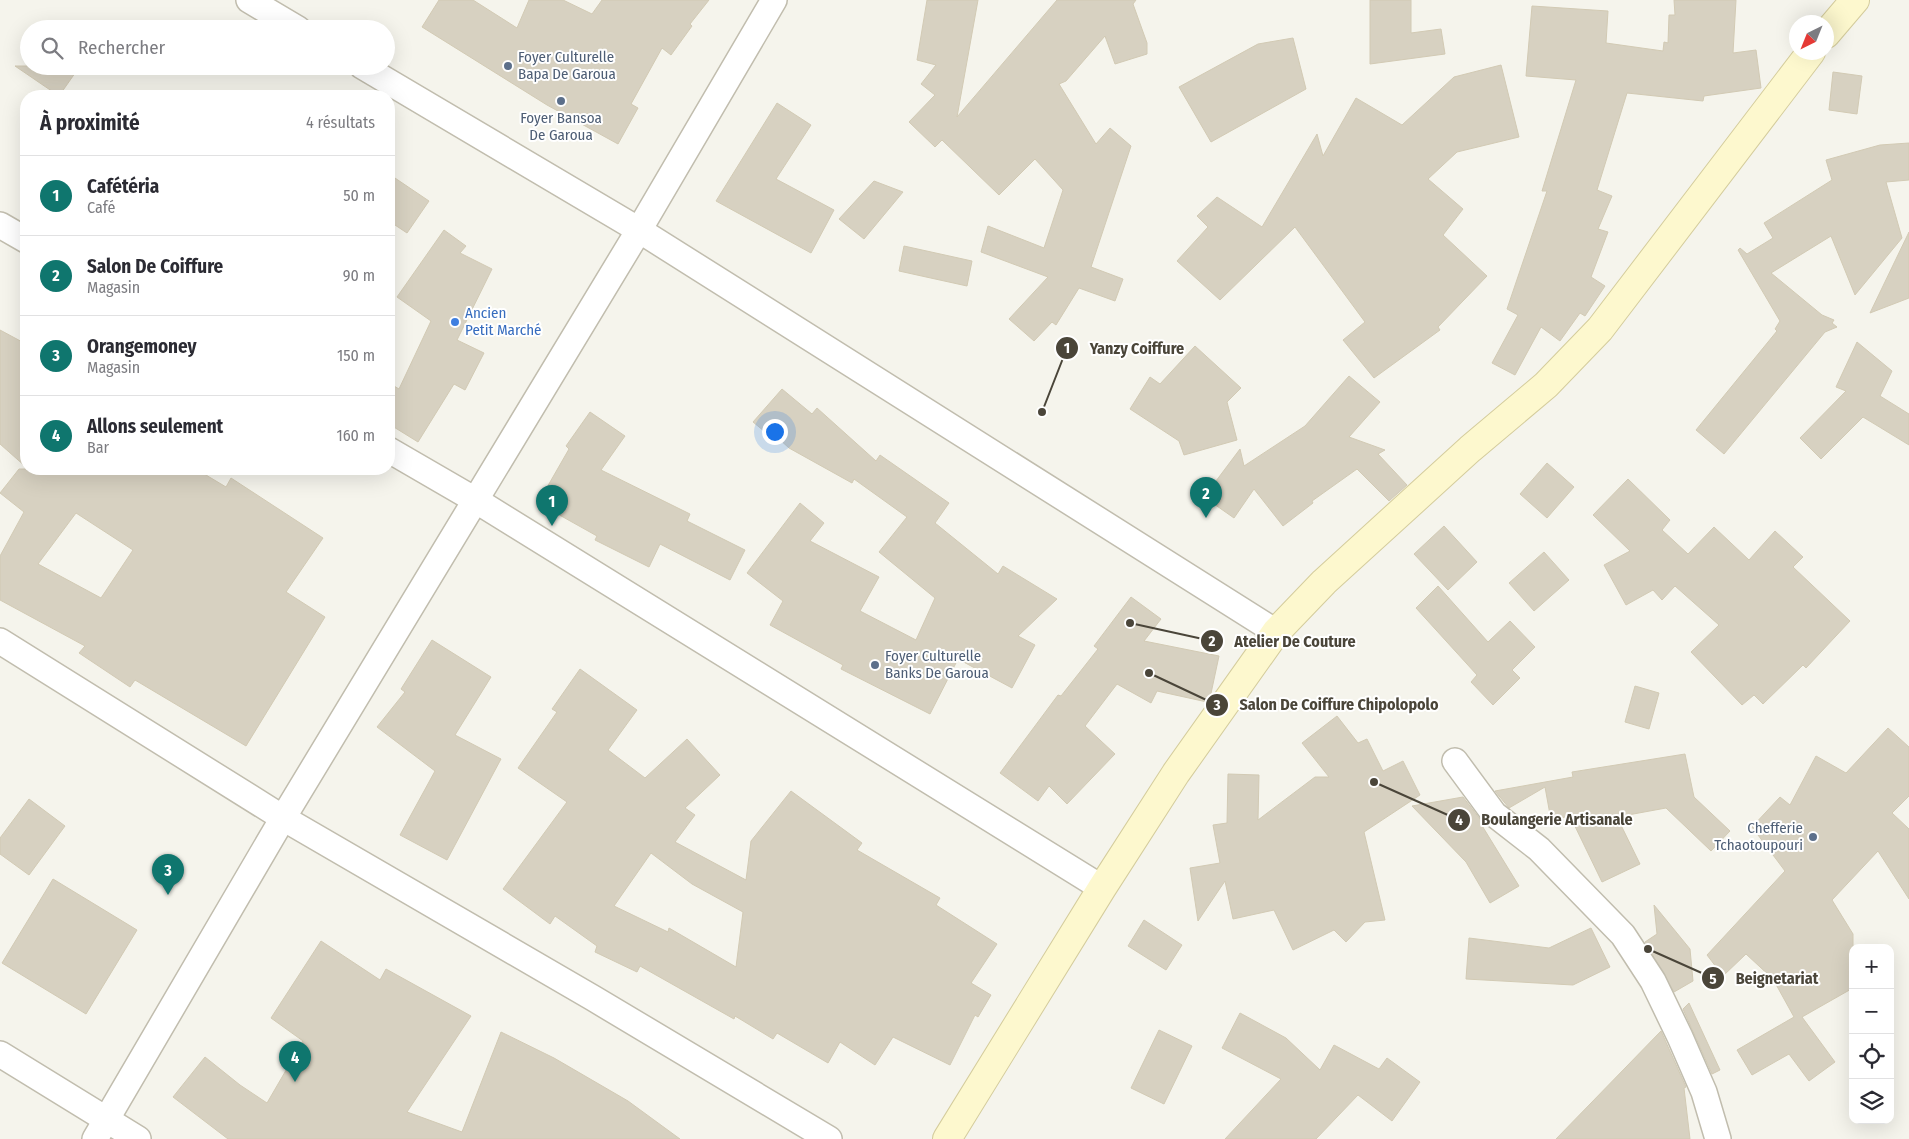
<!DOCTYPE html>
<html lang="fr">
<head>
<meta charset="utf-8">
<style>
	:root { --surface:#fff; --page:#f2f2f3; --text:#2b2b33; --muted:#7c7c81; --line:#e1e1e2; --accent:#0f766e }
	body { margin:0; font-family:"Fira Sans Condensed",sans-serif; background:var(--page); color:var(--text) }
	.controls { position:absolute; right:15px; bottom:15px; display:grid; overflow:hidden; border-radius:10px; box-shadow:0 5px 20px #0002 }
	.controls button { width:45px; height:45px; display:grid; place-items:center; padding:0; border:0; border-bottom:1px solid var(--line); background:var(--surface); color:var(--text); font:25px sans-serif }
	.compass { position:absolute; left:1789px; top:15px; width:45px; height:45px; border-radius:50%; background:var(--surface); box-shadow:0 5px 20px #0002; rotate:223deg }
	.you { position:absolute; left:774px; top:431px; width:18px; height:18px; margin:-12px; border:4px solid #fff; border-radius:50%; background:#1a73e8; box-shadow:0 0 0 8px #1a73e833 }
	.badge { display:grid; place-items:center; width:32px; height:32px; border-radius:50%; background:var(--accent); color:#fff; font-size:16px; font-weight:700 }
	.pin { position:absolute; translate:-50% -41px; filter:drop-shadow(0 1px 2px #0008) }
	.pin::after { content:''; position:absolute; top:26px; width:18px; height:15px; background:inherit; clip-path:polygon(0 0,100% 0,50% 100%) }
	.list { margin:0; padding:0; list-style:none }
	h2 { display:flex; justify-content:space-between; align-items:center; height:65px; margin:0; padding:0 20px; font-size:21px }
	h2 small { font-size:16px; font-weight:400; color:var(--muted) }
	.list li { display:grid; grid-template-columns:32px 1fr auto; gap:15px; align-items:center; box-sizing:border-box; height:80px; padding:0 20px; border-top:1px solid var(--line) }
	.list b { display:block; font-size:19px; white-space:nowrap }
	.list p { margin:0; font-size:16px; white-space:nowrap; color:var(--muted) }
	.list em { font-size:16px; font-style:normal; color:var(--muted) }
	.icon { flex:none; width:28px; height:28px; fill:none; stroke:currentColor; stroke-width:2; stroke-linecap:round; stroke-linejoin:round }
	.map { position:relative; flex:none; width:1909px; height:1139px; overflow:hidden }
	.search { position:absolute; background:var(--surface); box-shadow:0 5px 20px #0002; left:20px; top:20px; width:375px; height:55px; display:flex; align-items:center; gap:12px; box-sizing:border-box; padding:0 18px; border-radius:28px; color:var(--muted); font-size:19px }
	.panel { position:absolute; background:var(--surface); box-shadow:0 5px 20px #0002; left:20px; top:90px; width:375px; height:385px; border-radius:20px }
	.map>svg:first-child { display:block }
	.building { fill:#d7d1c1; stroke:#d2cab4; fill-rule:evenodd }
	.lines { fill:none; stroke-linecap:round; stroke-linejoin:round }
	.street-casing { stroke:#c1bdae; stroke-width:28 }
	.secondary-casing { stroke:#d4cc9c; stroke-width:30 }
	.street { stroke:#fff; stroke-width:25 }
	.secondary { stroke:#fdf8ce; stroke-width:28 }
	.service-dot { fill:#5c6f8a; stroke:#fff; stroke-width:2 }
	.shop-dot { fill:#3f7fe0; stroke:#fff; stroke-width:2 }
	.labels { text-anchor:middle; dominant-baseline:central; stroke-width:4; stroke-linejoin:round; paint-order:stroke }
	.service-label { font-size:15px; fill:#4e5e75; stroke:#fff; text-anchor:start }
	.shop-label { font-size:15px; fill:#366cbe; stroke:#fff; text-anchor:start }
	.leader { fill:none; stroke:#4a4539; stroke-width:2 }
	.callout-dot { fill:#4a4539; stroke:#fff; stroke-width:2 }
	.mark-label { font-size:15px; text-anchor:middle; font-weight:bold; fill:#fff }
	.callout-label { font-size:16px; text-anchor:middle; font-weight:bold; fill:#4a4539; stroke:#fff; stroke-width:4; stroke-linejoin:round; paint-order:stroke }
</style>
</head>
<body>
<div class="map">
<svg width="1909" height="1139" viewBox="0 0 1909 1139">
	<rect width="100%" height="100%" fill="#f5f4ec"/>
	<g class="building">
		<path d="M439 0H473L517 28 529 0H563L592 14 602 0H709L690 24 692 26 671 55 662 48 631 104 638 108 618 144 547 105 422 27Z"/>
		<path d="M927 0H978L957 117 1057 0H1136L1133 4 1147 43V54L1115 64 1105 36 1066 81 1059 84 1096 144 1110 128 1131 146 1091 267 1123 279 1115 301 1079 288 1056 325 1052 322 1034 341 1009 319 1048 277 981 252 988 226 1044 248 1063 190 1035 159 999 195 942 140 935 147 909 122 935 95 921 84 936 65 917 60Z"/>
		<path d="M1370 0H1411V33L1441 29 1445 54 1370 64Z"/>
		<path d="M1674 0H1736L1733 53 1756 50 1761 88 1704 96 1703 101 1627 93 1597 190 1612 196 1598 229 1608 232 1591 277 1605 286 1585 316 1580 313 1560 341 1541 327 1515 375 1492 363 1518 315 1507 309 1547 191H1542L1576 80 1526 76 1532 6 1608 11 1606 43 1663 51 1664 42 1668 43 1669 15H1675Z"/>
		<path d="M1293 38 1306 89 1211 142 1179 87 1258 44Z"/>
		<path d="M1501 65 1519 137 1457 152 1428 179 1463 209 1443 235 1487 276 1438 327 1440 330 1374 378 1343 340 1365 322 1295 227 1220 300 1177 261 1208 227 1197 216 1217 197 1262 227 1317 134 1323 156 1356 98 1402 125 1454 77Z"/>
		<path d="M15 66H80L59 96Z"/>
		<path d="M1833 72 1862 76 1857 114 1829 110Z"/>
		<path d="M777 103 811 125 776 179 834 210 811 253 716 201Z"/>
		<path d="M1909 143V180L1886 182 1902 238 1855 295 1831 236 1771 273 1822 315 1834 320 1832 323 1837 327 1825 332 1724 454 1696 430 1777 331 1775 329 1780 321 1738 250 1740 248 1747 254 1773 238 1764 223 1832 180 1826 160 1880 145Z"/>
		<path d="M389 174 429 201 407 233 389 221Z"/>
		<path d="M874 181 903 192 864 239 839 219Z"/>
		<path d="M444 230 466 246 460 253 492 269 457 340 484 353 465 390 454 384 418 442 389 424V383L399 389 431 321 397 297Z"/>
		<path d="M1909 232V298L1870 313Z"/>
		<path d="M904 246 972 261 967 286 899 271Z"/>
		<path d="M0 330 26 344V467L0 444Z"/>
		<path d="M1857 342 1892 371 1880 396 1909 414V445L1863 417 1821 459 1800 438 1846 391 1836 387Z"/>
		<path d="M1195 346 1241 388 1227 402 1237 440 1184 455 1179 441 1130 409 1150 377 1160 384Z"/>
		<path d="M1349 376 1380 402 1349 437 1385 450 1378 454 1407 485 1389 501 1357 469 1312 501 1313 503 1283 526 1254 489 1234 518 1204 497 1240 449 1244 466 1305 426Z"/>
		<path d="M782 389 812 414 817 408 876 461 880 455 949 503 935 523 998 574 1003 566 1057 599 1018 636 1035 645 1012 688 958 659 930 714 841 669 843 665 770 625 783 601 747 573 800 503 824 523 810 541 879 577 860 611 916 640 935 598 879 552 907 517 854 479 852 483 789 448 778 438 776 441 753 422Z"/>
		<path d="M590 412 625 436 601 470 690 514 687 521 745 550 730 580 660 544 649 567 595 540 597 536 538 503 569 449 566 446Z"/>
		<path d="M1547 463 1574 487 1547 518 1520 494Z"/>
		<path d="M19 469H196L226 487 231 478 323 538 286 592 325 617 246 746 135 680 130 687 79 653 85 646 0 600V556L24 512 0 493ZM76 513 133 550 101 598 38 564Z"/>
		<path d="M1628 479 1670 520 1662 530 1688 554 1714 527 1749 560 1775 531 1803 557 1793 567 1850 621 1806 668 1803 665 1763 704 1754 695 1742 705 1691 652 1719 625 1675 586 1662 600 1653 590 1626 605 1604 565 1630 551 1593 515Z"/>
		<path d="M1444 526 1477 562 1448 590 1414 554Z"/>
		<path d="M1544 552 1569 580 1534 611 1509 583Z"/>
		<path d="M1438 586 1488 642 1510 621 1535 647 1512 670 1520 678 1493 705 1471 682 1477 675 1416 608Z"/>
		<path d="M1131 597 1161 619 1144 641 1219 656 1210 698 1207 702 1157 691 1151 703 1117 684 1085 726 1115 754 1067 804 1049 786 1038 801 1000 773 1058 695 1061 696 1098 649 1094 646Z"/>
		<path d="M432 640 491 677 455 735 501 759 447 860 400 835 435 771 377 727 405 692 401 689Z"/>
		<path d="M580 669 637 710 608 750 645 778 687 739 720 775 685 808 695 815 675 842 746 880 751 841 791 791 862 843 857 850 940 898 936 905 997 944 971 983 991 995 978 1017 975 1015 950 1065 893 1037 875 1065 840 1042 828 1063 777 1033 773 1039 735 1016 734 1019 640 966 637 972 595 952 597 946 555 916 550 924 503 889 567 802 518 768 557 712 552 709ZM651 853 692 884 743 912 736 967 669 928 668 932 614 906Z"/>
		<path d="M1635 686 1659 693 1649 729 1625 722Z"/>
		<path d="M1337 716 1358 743 1367 739 1383 771 1403 761 1420 795 1364 832 1385 920 1365 922 1346 942 1334 930 1293 950 1274 910 1233 919 1225 881 1198 921 1190 868 1220 863 1213 825 1227 823 1228 774 1259 775 1258 820 1315 777H1329L1302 743Z"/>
		<path d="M1888 728 1909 747V796L1892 813 1909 829V899L1878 851 1832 900 1853 934V988L1802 1017 1835 1062 1809 1081 1789 1054 1752 1075 1737 1050 1794 1017 1773 979 1746 954 1723 976 1707 955 1785 871 1752 827 1780 797 1790 805 1816 756 1846 773Z"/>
		<path d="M1685 754 1694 797 1730 831 1711 851 1666 808 1617 817 1640 864 1602 882 1570 816 1551 820 1545 787 1509 808 1495 791 1573 777 1572 772Z"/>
		<path d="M1463 797 1483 823 1481 824 1519 886 1490 903 1466 862 1412 806Z"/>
		<path d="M29 799 65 826 29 875 0 854V838Z"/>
		<path d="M53 879 137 930 86 1014 2 963Z"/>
		<path d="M1654 905 1690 949 1693 981 1674 992 1645 942 1657 934Z"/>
		<path d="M1144 920 1182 945 1166 970 1128 946Z"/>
		<path d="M1591 928 1610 967 1573 985 1466 979 1469 938 1549 948Z"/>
		<path d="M321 941 380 980 386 969 471 1016 407 1112 462 1132 501 1032 554 1058 628 1101 680 1139H228L173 1097 205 1057 240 1085 267 1103 303 1041 271 1018Z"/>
		<path d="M1689 1003 1720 1070 1712 1074 1683 1009Z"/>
		<path d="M1240 1013 1286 1038 1320 1070 1334 1045 1379 1069 1387 1058 1420 1082 1392 1121 1358 1095 1316 1139H1225L1281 1079 1222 1048Z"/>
		<path d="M1159 1030 1192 1046 1164 1104 1131 1088Z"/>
		<path d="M1661 1031 1686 1087 1684 1088 1690 1139H1556Z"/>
	</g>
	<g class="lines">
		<g class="street-casing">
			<g id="street">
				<path d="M249 0 298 29"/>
				<path d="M362 66 639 230 1276 632"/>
				<path d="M0 225 26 240"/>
				<path d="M389 450 477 501 1102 888"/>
				<path d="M0 641 283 818 593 998 829 1139"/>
				<path d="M1455 761 1494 814 1539 849 1623 935 1653 981 1680 1037 1704 1092 1718 1139"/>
				<path d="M0 1054 138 1139"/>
				<path d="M95 1139 283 818 639 230 774 0"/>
			</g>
		</g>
		<g class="secondary-casing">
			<g id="secondary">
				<path d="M1826 34 1855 0"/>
				<path d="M947 1139 1102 888 1176 773 1276 632 1324 582 1470 449 1546 385 1600 329 1811 52"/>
			</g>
		</g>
		<use href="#street" class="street"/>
		<use href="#secondary" class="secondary"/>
	</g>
	<g class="service-dot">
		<circle cx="508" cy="66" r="5"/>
		<circle cx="561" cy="101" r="5"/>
		<circle cx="875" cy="665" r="5"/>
		<circle cx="1813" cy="837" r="5"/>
	</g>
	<circle class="shop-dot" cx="455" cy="322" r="5"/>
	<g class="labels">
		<g class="service-label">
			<text x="518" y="57">Foyer Culturelle<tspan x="518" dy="17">Bapa De Garoua</tspan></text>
			<text x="561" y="118" text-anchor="middle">Foyer Bansoa<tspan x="561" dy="17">De Garoua</tspan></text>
			<text x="885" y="656">Foyer Culturelle<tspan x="885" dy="17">Banks De Garoua</tspan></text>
			<text x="1803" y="828" text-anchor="end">Chefferie<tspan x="1803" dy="17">Tchaotoupouri</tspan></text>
		</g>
		<g class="shop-label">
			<text x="465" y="313">Ancien<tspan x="465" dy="17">Petit Marché</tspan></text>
		</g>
	</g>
	<path class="leader" d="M1042 412L1067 348M1130 623L1212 641M1149 673L1217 705M1374 782L1459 820M1648 949L1713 978"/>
	<g class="callout-dot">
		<circle cx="1042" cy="412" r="5"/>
		<circle cx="1130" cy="623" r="5"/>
		<circle cx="1149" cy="673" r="5"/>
		<circle cx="1374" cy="782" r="5"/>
		<circle cx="1648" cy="949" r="5"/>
		<circle cx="1067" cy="348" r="12"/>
		<circle cx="1212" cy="641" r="12"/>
		<circle cx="1217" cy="705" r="12"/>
		<circle cx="1459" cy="820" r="12"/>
		<circle cx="1713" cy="978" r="12"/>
	</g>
	<g class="mark-label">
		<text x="1067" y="353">1</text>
		<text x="1212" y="646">2</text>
		<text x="1217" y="710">3</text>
		<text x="1459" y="825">4</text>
		<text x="1713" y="984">5</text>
	</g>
	<g class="callout-label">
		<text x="1137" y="354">Yanzy Coiffure</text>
		<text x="1295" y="647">Atelier De Couture</text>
		<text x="1339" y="710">Salon De Coiffure Chipolopolo</text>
		<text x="1557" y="825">Boulangerie Artisanale</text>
		<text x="1777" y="984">Beignetariat</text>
	</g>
</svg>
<div class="controls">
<button>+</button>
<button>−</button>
<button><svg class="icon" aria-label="locate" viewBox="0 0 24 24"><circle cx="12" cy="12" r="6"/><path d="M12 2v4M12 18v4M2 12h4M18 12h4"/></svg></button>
<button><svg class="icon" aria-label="layers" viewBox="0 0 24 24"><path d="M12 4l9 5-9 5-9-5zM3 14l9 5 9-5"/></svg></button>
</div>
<svg class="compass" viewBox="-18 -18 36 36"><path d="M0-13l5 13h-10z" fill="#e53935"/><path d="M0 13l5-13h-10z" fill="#7c7c81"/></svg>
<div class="you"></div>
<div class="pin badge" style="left:552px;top:526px">1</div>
<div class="pin badge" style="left:1206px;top:518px">2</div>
<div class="pin badge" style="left:168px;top:895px">3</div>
<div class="pin badge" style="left:295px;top:1082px">4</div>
<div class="search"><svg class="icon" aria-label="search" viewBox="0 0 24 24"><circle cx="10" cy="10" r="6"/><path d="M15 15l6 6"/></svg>Rechercher</div>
<section class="panel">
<h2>À proximité<small>4 résultats</small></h2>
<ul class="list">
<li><span class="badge">1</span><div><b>Cafétéria</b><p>Café</p></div><em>50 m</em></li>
<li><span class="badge">2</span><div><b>Salon De Coiffure</b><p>Magasin</p></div><em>90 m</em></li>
<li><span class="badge">3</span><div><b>Orangemoney</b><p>Magasin</p></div><em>150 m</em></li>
<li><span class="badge">4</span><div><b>Allons seulement</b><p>Bar</p></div><em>160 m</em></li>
</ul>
</section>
</div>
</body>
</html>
